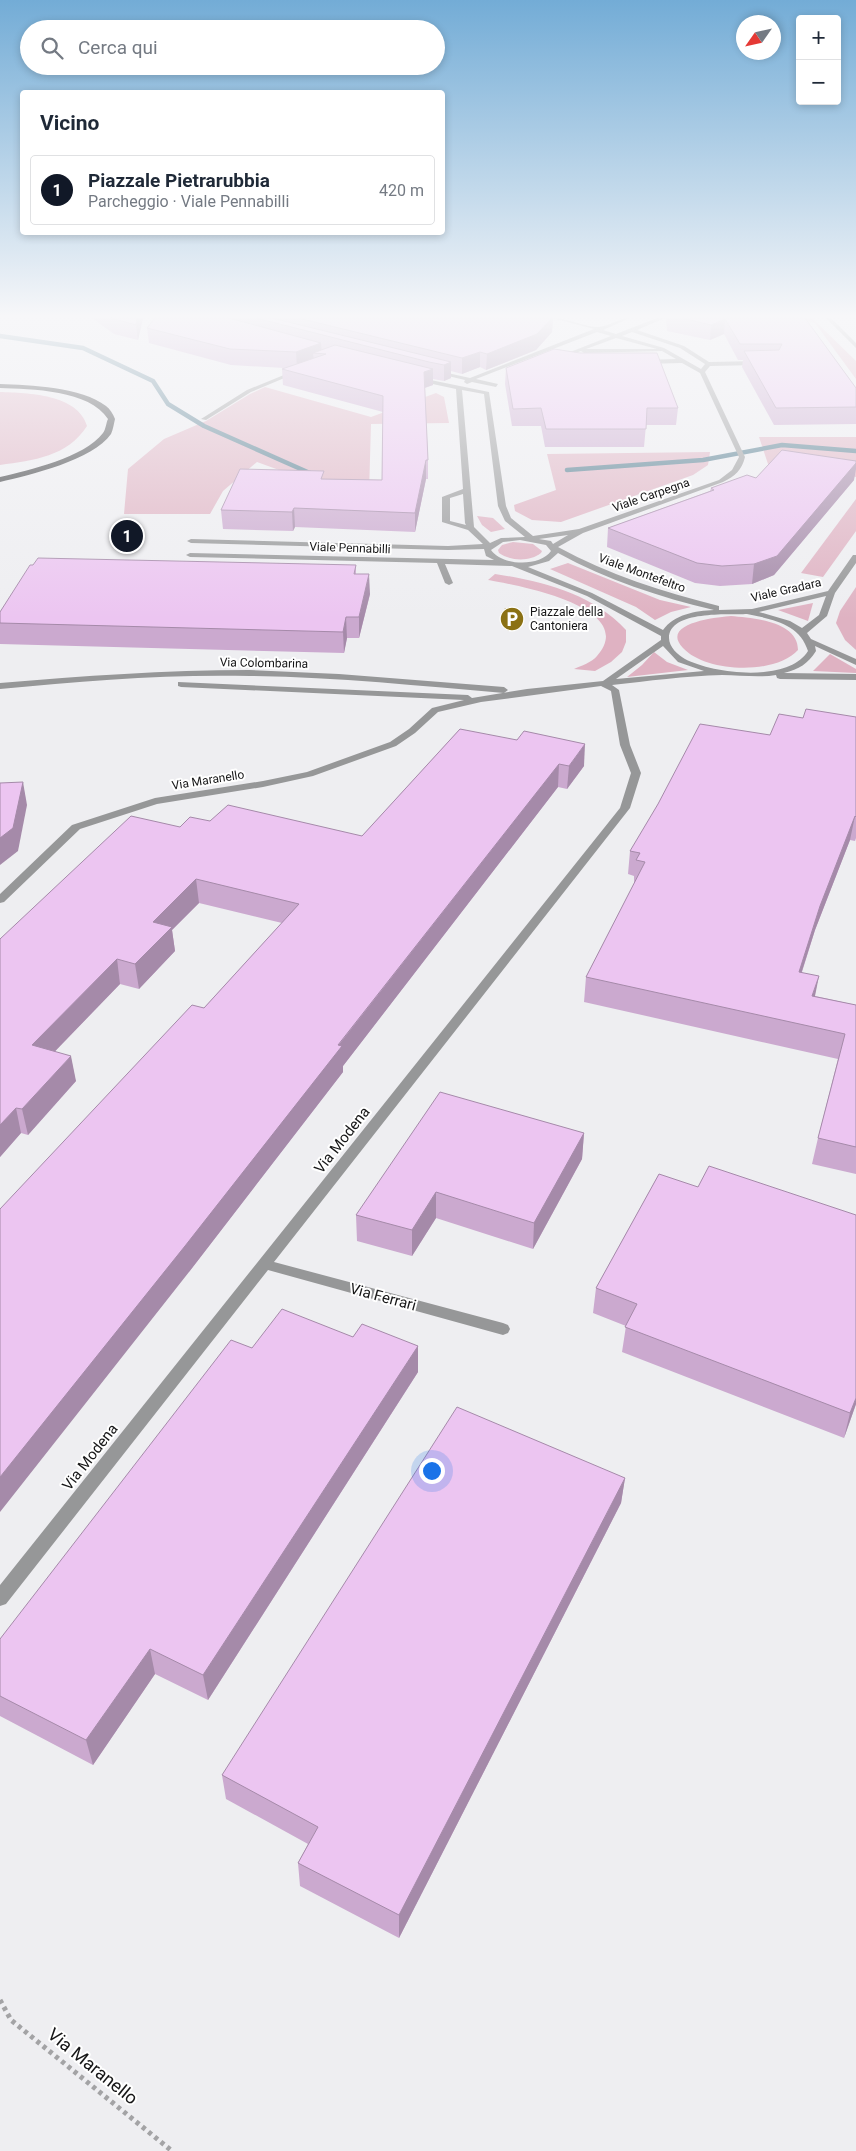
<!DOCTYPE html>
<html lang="it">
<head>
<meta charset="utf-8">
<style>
	:root { --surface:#fff; --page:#f6f6f7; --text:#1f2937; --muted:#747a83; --line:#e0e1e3; --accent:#111827 }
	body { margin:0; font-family:Roboto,sans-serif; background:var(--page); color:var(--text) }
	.controls { position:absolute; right:15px; top:15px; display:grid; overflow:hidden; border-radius:5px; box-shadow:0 2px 8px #0003 }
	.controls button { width:45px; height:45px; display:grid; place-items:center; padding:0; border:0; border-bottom:1px solid var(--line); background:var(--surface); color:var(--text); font:25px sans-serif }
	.compass { position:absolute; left:736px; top:15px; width:45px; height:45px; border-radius:50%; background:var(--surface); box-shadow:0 2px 8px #0003; rotate:236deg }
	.you { position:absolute; left:431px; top:1470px; width:18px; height:18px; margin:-12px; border:4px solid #fff; border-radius:50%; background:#1a73e8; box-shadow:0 0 0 8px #1a73e833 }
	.badge { display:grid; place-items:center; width:32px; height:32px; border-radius:50%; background:var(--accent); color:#fff; font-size:16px; font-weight:700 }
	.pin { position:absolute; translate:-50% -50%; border:2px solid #fff; box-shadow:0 1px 5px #0006 }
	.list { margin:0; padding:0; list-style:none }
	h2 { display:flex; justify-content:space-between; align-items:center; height:65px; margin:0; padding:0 20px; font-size:21px }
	h2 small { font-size:16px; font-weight:400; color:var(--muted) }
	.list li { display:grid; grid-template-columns:32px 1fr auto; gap:15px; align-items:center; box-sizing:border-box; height:70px; margin:0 10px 10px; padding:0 10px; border:1px solid var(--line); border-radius:5px }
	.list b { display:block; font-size:19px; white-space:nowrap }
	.list p { margin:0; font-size:16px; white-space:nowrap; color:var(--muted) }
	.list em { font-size:16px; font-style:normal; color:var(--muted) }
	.icon { flex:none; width:28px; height:28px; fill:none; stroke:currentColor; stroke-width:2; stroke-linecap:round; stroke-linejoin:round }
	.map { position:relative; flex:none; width:856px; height:2151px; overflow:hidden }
	.search { position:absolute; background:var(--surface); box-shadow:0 2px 8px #0003; left:20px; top:20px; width:425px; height:55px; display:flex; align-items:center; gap:12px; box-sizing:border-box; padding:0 18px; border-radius:28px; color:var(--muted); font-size:19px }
	.panel { position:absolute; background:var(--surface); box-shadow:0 2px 8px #0003; left:20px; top:90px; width:425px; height:145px; border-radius:5px }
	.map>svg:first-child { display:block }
	.green { fill:#dfb2c2 }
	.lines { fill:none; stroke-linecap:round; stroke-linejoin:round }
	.stream-far1 { stroke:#4c778a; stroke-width:4.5 }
	.stream { stroke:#4c778a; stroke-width:5.5 }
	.path { stroke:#a3a3a5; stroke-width:5; stroke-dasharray:4 4; stroke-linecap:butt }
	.minor { fill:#969798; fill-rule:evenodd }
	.highway { fill:#37393b; fill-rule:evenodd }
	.wall { fill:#cba9cf }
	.shaded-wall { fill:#a58aa9 }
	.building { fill:#ecc5f1; stroke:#a58aa9 }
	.labels { text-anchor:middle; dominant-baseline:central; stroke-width:4; stroke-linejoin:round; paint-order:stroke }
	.far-street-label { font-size:12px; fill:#161617; stroke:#fff }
	.far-poi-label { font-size:12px; fill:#161617; stroke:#fff; text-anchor:start }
	.street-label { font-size:15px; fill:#161617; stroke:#fff }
	.near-street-label { font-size:18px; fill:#161617; stroke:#fff }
</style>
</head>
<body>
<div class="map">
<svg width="856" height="2151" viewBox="0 0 856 2151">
	<rect width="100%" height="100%" fill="#eeeef1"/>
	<g class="green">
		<path d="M795 318H812L856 361V379L815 323Z"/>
		<path d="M265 387 371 417 436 393 444 397 449 423 371 424 369 493 337 491 257 462 223 491 210 514H124L128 469 164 439 206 421 250 394Z"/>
		<path d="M0 392C28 393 78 394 87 426 67 457 34 460 0 465Z"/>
		<path d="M759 437H856V477L768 464Z"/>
		<path d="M710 452 708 465 693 475 561 522 532 520 515 511 514 505 556 490 547 454Z"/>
		<path d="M856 499V531L823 577 801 573Z"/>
		<path d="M477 516 493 518 505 529 491 532 482 525Z"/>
		<path d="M513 542 533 544 542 551 541 553C530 562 510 561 499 553L498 550 502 545Z"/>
		<path d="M568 563 660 600 691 607 671 612 655 620 636 607 550 569Z"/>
		<path d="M495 574C542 581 593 594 626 630V642L622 652 611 662 595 671 574 669C581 666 592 662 597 656 640 607 516 585 488 580Z"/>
		<path d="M856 587V650L845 640 836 623 840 611Z"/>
		<path d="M813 603 808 621 778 610Z"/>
		<path d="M731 616C752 618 798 621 798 650 776 675 706 673 683 648 659 623 718 617 731 616Z"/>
		<path d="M654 652 667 662 688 670 627 677 642 665Z"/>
		<path d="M830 654 856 669V673L813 671Z"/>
	</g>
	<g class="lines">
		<g class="stream-far1">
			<path d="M0 336 83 348 153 381 168 404 204 426 312 474"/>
			<path d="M567 470 703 460 782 445 856 451"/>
		</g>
		<path class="stream" d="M309 473 314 475"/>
		<path class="path" d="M0 2000 11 2020 172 2151"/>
		<g class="minor">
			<path d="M552 318C567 318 588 328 599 327 610 326 619 318 630 318L603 330 616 334 657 318H665L637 330 684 346 709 362 758 361 761 363 758 365 710 366 705 372 745 457C742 470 735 476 723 482L583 533 558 547C609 575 663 592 719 606V610L752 609 828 591 853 555H856V563L835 593 827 616 807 633 811 639 856 659V665L815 646 816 651C808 664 799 669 784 673L856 674V680L780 679 777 678 776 675C758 678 740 675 722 675 685 676 648 681 612 685L619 690 630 745 641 773 630 808 274 1262 503 1323 508 1325 510 1329 508 1333 503 1335 268 1270 6 1604 0 1606V1585L620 808 631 773 620 745 611 691 601 686 481 702 438 712 415 733 396 746 313 776 263 787 157 804 80 829 4 902 0 903V894L72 825 155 798 263 781 307 772 390 742 409 729 432 708 464 700 181 687 178 686V682L468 695 472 698 527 689 603 681 661 640V636L587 596 512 566 445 564 453 583 449 585 445 583 437 563 190 557 186 555 190 553 494 560 486 556 484 549 448 550 191 543 187 541 191 539 448 546 483 544 468 530 442 522V497L463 489 456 389 414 380 416 377 489 392 506 506 511 518 533 536 579 529 719 480 732 470 739 457 700 373 682 363 643 364 640 362 643 360 676 359 662 351 584 353 581 351 560 359 555 358 611 336 597 332 476 379 498 384 496 387 472 382 467 384 464 382 465 380 431 372 434 370 470 378 594 329ZM632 332 680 348 705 364 701 369 664 348 622 336ZM616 338 657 349H586ZM462 390 484 394 498 506 505 521 525 537 501 538 490 543 474 527ZM463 494 465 523 466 525 450 521V498ZM568 535 553 544 551 541 539 539ZM520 540 546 545 551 551C540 567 502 566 491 550L503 542ZM558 553C607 580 659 597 714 610 695 611 675 614 663 630L592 593 528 567 549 561ZM826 596 819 615 802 628 790 621 759 612ZM747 614C772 619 800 624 808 651 788 683 714 674 685 659 678 655 669 647 669 638 669 610 729 615 747 614ZM663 646 678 662 704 671 616 679Z"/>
			<path d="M826 318H831L856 343V348Z"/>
			<path d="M296 370 301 371 251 392 206 420 201 419 247 390Z"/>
			<path d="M249 670 339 674 504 687 508 690 504 693C420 686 335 677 250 676 167 674 83 681 0 689V683C83 676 165 670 249 670Z"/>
		</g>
		<path class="highway" d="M0 384C30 385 82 387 106 406 110 409 113 414 115 419 114 423 113 430 111 434 93 460 30 475 0 482V477C29 470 84 458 103 433 106 429 106 423 108 419 90 390 31 389 0 388Z"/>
	</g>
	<g class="wall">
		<path d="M92 318H143L138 340 114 334Z"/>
		<path d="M155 318H553L552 332 536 350 486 370 480 367 462 374 451 371V378L444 381 433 379V385L425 388 428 460V479H426L415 532 295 527 293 531 223 529 221 510 324 479 382 480 383 412 283 385 282 369 284 368 231 365 149 343 147 328Z"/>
		<path d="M666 318H805L856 388V424L774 425 742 367 743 360H738L724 334 710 340 667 331Z"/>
		<path d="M506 368 678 408 676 425H646L644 447H545L541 426H512L505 384Z"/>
		<path d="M756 478 854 480 774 575 752 584 720 586 695 583 607 547 608 528 710 491 711 488Z"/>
		<path d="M356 565V574L370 594 359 638H347L344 653 0 644V612Z"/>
		<path d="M856 717V838L855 841 850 840 815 930 802 972 815 996 856 1005V1174L812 1164 818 1138 838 1059 584 1002 586 977 634 884V876L628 874 630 851 803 718Z"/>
		<path d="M460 729 584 766 567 789 558 787 343 1066V1072L189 1272 204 1008 282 923 199 903 172 930 175 951 139 989 120 984 55 1051 76 1081 28 1135 21 1133 0 1157V939L180 827 210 821 362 836Z"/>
		<path d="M584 1133 582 1159 533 1249 436 1218 412 1256 357 1241 356 1215Z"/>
		<path d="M659 1174 856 1404 844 1438 622 1352 626 1326 593 1313 596 1288Z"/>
		<path d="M353 1337 418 1346V1372L208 1700 155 1674 93 1765 0 1716V1639L252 1348Z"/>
		<path d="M625 1478 621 1503 399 1938 300 1886 298 1863 308 1844 226 1799 222 1775Z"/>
	</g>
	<g class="shaded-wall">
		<path d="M137 318H143L138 340 136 325Z"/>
		<path d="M552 318H553L552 332 536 350 486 370 487 354Z"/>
		<path d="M725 319 724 334 710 340 711 325Z"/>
		<path d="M321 343 322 354 313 353 314 362 297 368 296 352Z"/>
		<path d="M480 352V367L462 374V358Z"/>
		<path d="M451 362V378L444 381V365Z"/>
		<path d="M433 369V385L424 388V372Z"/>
		<path d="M426 460V479L415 532V513Z"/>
		<path d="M856 463V469L854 480 774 575 752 584 754 564Z"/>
		<path d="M294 508 295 527 293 531 292 512Z"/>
		<path d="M369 574 370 594 359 638V617Z"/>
		<path d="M346 617 347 638 344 653 343 632Z"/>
		<path d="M585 744 584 766 567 789 569 766Z"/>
		<path d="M559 764 558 787 343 1066V1072L189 1272 0 1512V1477Z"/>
		<path d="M23 782 27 805 18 851 0 865V838Z"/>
		<path d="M855 816 850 840 815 930 794 996 799 972 820 906Z"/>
		<path d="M196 879 199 903 172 930 175 951 139 989 135 964 153 922Z"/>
		<path d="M117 959 120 984 37 1070 32 1045Z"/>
		<path d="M819 976 814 1001 812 996Z"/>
		<path d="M71 1056 76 1081 28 1135 22 1109Z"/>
		<path d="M16 1108 21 1133 0 1157V1125Z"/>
		<path d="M584 1133 582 1159 533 1249 534 1223Z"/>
		<path d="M436 1192V1218L412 1256V1230Z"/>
		<path d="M418 1346V1372L208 1700 203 1675Z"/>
		<path d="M856 1398V1404L844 1438 850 1413Z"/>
		<path d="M625 1478 621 1503 399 1938V1915Z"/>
		<path d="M150 1649 155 1674 93 1765 86 1740Z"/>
	</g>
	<g class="building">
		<path d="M111 318H137L136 325Z"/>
		<path d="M155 318H229L321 343 296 352 230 349 147 328Z"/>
		<path d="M256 318H272L451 362 444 365 429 362Z"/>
		<path d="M298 318H552L537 334 487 354 480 352 462 358Z"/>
		<path d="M682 318H805L856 388V407L776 408 744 351 779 350 782 344H740L725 319 711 325Z"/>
		<path d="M335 345 433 369 424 372 428 460H426L415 513 294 508 292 512 221 510 240 469 324 471 321 479 382 480 383 396 282 369 326 354 313 353Z"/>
		<path d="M554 349 580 353H657L678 408H647L646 429H546L541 408 513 409 506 368Z"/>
		<path d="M782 450 856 461V463L777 556 754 564 722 566 697 563 608 528 714 490 711 488 747 475 756 478Z"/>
		<path d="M38 558 356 565 354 574H369L359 617H346L343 632 0 623V612L30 565H33Z"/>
		<path d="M806 709 856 717V817L855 816 820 906 799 972 819 976 812 996 856 1005V1147L818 1138 845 1034 586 977 645 862 636 860 640 853 630 851 658 804 700 724 770 735 779 714 803 718Z"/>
		<path d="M460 729 517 740 524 731 585 744 569 766 559 764 338 1045 342 1046 185 1246 0 1477V1209L192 1005 204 1008 299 904 196 879 153 922 172 927 135 964 117 959 32 1045 71 1056 22 1109 16 1108 0 1125V939L131 816 180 827 190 817 210 821 228 805 362 836Z"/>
		<path d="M23 782 13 828 0 838V783Z"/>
		<path d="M440 1092 584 1133 534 1223 436 1192 412 1230 356 1215Z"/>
		<path d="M709 1166 856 1215V1398L850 1413 625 1327 637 1304 596 1288 659 1174 698 1187Z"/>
		<path d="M282 1309 353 1337 362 1324 418 1346 203 1675 150 1649 86 1740 0 1696V1639L231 1340 252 1348Z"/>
		<path d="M457 1407 625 1478 399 1915 298 1863 318 1827 222 1775Z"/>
	</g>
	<linearGradient id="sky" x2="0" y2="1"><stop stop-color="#73acd6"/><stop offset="0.51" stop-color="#f7f7f9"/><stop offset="1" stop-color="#f7f7f9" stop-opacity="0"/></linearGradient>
	<rect width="856" height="619" fill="url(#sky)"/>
	<defs>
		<g id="parking-disc" transform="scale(1.25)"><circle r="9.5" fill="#8b7114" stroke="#fff"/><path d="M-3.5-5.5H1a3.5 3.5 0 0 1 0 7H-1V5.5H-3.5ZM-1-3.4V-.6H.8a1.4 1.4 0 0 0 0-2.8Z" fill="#fff"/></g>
	</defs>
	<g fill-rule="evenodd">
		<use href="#parking-disc" x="512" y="619"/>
	</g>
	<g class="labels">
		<g class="far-street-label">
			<text transform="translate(651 495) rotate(-19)">Viale Carpegna</text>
			<text transform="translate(350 548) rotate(2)">Viale Pennabilli</text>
			<text transform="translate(642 573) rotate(20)">Viale Montefeltro</text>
			<text transform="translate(786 590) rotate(-13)">Viale Gradara</text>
			<text transform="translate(264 663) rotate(1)">Via Colombarina</text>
			<text transform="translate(208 780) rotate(-9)">Via Maranello</text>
		</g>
		<g class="far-poi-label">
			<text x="530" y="612">Piazzale della<tspan x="530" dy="14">Cantoniera</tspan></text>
		</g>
		<g class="street-label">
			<text transform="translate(342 1140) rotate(-52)">Via Modena</text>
			<text transform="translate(383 1297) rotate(15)">Via Ferrari</text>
			<text transform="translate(90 1457) rotate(-52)">Via Modena</text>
		</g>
		<g class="near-street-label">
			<text transform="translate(93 2066) rotate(39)">Via Maranello</text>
		</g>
	</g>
</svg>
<div class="controls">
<button>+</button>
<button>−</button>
</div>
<svg class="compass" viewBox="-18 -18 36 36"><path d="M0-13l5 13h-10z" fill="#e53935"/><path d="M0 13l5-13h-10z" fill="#747a83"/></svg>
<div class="you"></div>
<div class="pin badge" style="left:127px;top:536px">1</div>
<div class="search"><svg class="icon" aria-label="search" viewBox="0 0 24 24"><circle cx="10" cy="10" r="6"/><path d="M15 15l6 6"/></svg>Cerca qui</div>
<section class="panel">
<h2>Vicino<small></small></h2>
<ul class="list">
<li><span class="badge">1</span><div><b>Piazzale Pietrarubbia</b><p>Parcheggio · Viale Pennabilli</p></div><em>420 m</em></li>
</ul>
</section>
</div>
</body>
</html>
